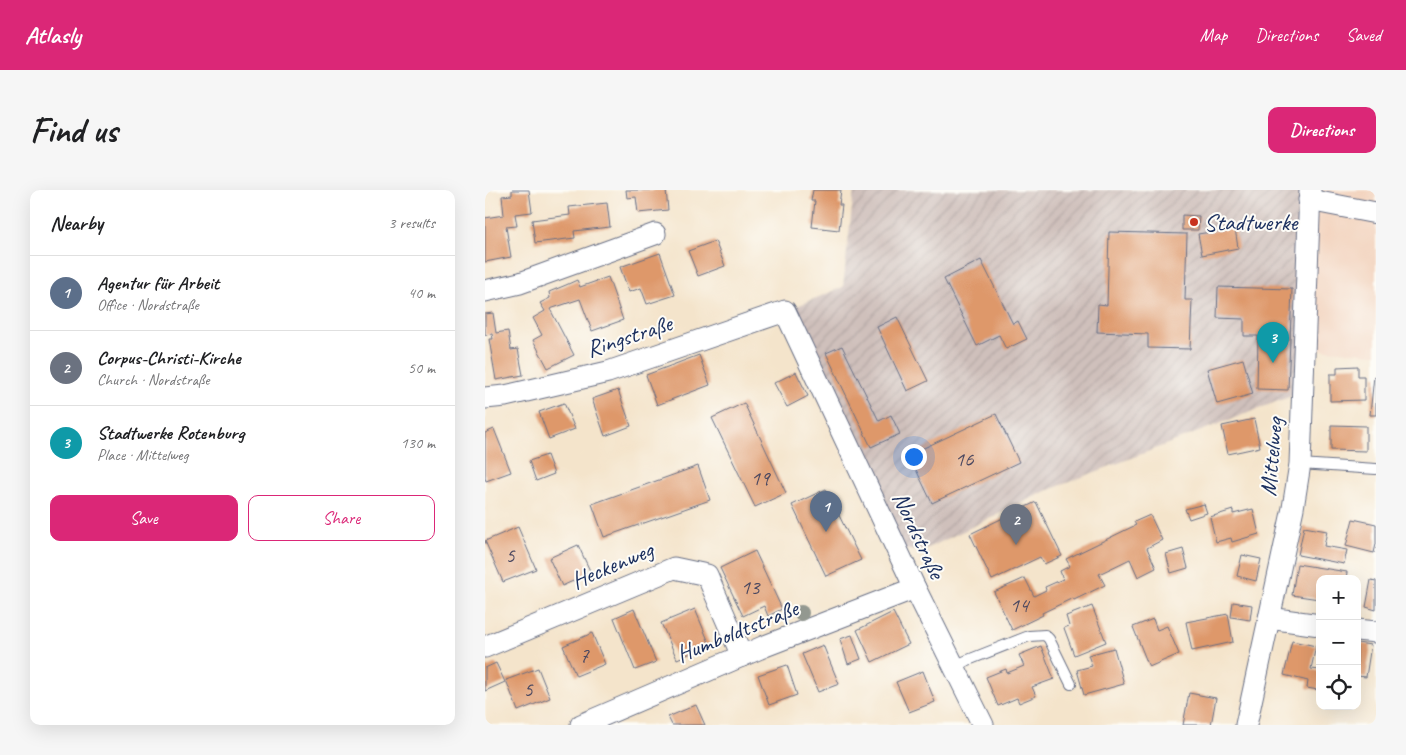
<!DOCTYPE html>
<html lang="en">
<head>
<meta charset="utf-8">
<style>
	:root { --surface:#fff; --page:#f6f6f6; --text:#202124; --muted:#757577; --line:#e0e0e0; --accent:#db2777 }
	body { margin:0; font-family:Caveat,sans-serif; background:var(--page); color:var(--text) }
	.controls { position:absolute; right:15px; bottom:15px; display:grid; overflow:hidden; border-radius:10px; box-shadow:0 5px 20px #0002 }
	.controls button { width:45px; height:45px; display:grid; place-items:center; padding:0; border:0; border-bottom:1px solid var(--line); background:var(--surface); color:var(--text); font:25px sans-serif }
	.you { position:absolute; left:428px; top:266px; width:18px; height:18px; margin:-12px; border:4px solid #fff; border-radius:50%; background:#1a73e8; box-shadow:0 0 0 8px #1a73e833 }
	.badge { display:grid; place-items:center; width:32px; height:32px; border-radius:50%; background:var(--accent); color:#fff; font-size:16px; font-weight:700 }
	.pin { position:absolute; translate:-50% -41px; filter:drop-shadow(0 1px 2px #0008) }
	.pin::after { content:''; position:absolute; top:26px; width:18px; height:15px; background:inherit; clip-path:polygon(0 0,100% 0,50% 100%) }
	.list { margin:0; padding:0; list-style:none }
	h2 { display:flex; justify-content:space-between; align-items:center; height:65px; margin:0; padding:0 20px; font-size:21px }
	h2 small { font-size:16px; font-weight:400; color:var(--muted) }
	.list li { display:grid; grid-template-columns:32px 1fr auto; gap:15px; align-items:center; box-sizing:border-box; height:75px; padding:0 20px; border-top:1px solid var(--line) }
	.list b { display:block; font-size:19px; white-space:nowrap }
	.list p { margin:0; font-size:16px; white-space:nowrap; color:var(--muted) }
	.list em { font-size:16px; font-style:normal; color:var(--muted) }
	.actions { display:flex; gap:10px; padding:15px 20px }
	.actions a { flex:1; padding:11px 0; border:1px solid var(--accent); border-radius:10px; text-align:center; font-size:18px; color:var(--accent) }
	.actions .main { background:var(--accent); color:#fff }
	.icon { flex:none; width:28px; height:28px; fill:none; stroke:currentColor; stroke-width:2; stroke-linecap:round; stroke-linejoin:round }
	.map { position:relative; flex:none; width:891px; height:535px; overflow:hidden; border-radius:10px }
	header { display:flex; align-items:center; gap:30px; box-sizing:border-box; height:70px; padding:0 25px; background:var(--accent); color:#fff }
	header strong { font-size:24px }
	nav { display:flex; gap:28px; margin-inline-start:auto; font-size:18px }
	.intro { display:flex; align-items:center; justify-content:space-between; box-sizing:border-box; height:120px; padding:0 30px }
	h1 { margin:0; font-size:35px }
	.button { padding:12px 22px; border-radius:10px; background:var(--accent); color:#fff; font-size:18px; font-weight:700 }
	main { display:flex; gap:30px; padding:0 30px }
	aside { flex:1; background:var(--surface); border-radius:10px; box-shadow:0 5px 20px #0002 }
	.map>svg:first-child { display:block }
	.built { fill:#f3d4bf }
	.industrial { fill:url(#industrial-furrows) }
	.building { fill:#de986a }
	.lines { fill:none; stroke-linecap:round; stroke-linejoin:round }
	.lane-casing { stroke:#676e84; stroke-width:12 }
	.street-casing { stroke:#676e84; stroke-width:23 }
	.lane { stroke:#fff; stroke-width:10 }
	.street { stroke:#fff; stroke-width:21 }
	.tree { fill:#939890 }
	.poi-dot { fill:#c8321e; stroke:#fdfcf7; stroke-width:2 }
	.labels { text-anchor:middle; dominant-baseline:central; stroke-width:4; stroke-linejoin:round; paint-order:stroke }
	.number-label { font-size:21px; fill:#4c4961 }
	.poi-label { font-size:24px; fill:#1b2f5e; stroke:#fdfcf7; text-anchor:start }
	.street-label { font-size:24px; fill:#1b2f5e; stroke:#fdfcf7 }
</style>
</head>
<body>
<header>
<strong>Atlasly</strong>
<nav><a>Map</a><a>Directions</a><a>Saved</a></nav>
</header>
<div class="intro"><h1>Find us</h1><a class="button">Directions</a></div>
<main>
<aside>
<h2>Nearby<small>3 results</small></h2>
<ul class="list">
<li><span class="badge" style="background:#5c6f8a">1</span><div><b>Agentur für Arbeit</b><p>Office · Nordstraße</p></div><em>40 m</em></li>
<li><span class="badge" style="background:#6b7280">2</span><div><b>Corpus-Christi-Kirche</b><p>Church · Nordstraße</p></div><em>50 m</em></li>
<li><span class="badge" style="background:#0f9aa8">3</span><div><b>Stadtwerke Rotenburg</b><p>Place · Mittelweg</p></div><em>130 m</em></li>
</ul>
<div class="actions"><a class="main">Save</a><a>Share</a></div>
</aside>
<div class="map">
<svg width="891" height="535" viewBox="0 0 891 535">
	<defs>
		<pattern id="industrial-furrows" width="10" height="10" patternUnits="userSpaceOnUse" patternTransform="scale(1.25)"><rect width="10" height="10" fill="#cfc0bb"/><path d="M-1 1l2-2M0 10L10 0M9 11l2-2" fill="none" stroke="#b1a5a3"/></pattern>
	</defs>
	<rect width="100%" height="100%" fill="#fdfcf7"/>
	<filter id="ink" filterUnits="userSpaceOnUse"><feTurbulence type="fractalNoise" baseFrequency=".02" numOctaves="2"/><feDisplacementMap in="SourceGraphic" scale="10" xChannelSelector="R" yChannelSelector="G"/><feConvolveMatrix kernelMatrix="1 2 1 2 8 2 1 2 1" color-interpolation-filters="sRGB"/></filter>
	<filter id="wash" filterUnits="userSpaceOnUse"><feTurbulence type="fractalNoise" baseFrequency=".0096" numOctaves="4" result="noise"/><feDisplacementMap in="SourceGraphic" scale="20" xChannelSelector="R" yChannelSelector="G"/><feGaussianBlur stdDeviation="1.12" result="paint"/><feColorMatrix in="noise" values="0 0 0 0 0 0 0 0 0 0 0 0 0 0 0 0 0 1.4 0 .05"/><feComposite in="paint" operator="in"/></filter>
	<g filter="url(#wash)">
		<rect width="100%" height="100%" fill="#f4e4cb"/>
		<path class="built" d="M825 0H891V164L818 158Z"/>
		<path class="industrial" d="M369 0H825L814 203 561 301 437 361 412 359 300 121 358 97Z"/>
		<g id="blocks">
			<g class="building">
				<path d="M27 0H44L47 22 30 24 32 36 21 37 26 67 0 72V28L19 25 17 6 27 5Z"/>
				<path d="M141 0H181L183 20 153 23 151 7 142 8Z"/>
				<path d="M328 0H356L354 15H357L354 40 327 37 330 11H326Z"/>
				<path d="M122 13 125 37 89 41 90 48 50 53 47 30 85 25 84 17Z"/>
				<path d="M697 25 714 26 713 40H697Z"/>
				<path d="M750 38 753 58 717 65 713 44Z"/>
				<path d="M624 42 702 44 700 110H707L705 159 663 158V144L612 142 613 114 622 115Z"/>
				<path d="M230 51 240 76 213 86 203 61Z"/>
				<path d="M175 63 190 105 162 114 156 98 144 102 135 77Z"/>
				<path d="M496 70 528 134 533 131 542 149 521 159 514 145 492 156 459 89Z"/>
				<path d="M123 87 138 130 107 141 95 109 65 119 89 165 63 178 48 150 57 145 48 128 60 121 55 113 65 108 64 102 81 95 92 90 95 97Z"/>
				<path d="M733 97 807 99 803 200 772 199 773 146H759V129L732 128Z"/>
				<path d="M8 123 11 143 23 141 26 160 33 159 38 185 11 190 4 149H8L7 144 0 145V124Z"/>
				<path d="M412 127 443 191 422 201 392 137Z"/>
				<path d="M357 156 394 231 406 225 415 244 386 257 341 163Z"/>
				<path d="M214 165 225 195 172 215 161 185Z"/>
				<path d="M758 169 768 204 732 214 722 179Z"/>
				<path d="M873 176V186H879V210L845 211V184H852V177Z"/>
				<path d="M311 182 323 206 302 217 289 193Z"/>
				<path d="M889 186H891V225H885Z"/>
				<path d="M133 200 146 236 120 246 107 209Z"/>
				<path d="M79 213 90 239 64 249 54 222Z"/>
				<path d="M259 213 301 303 270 317 227 228Z"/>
				<path d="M511 224 534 272 447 313 424 265Z"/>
				<path d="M769 229 775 257 743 264 737 236Z"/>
				<path d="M846 235 881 236V261L846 260Z"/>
				<path d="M9 239 26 282 1 291 0 288V243Z"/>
				<path d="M62 265 69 284 51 291 44 271Z"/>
				<path d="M213 276 225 310 119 347 107 314Z"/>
				<path d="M341 299 376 370 341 386 307 315Z"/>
				<path d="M551 312 577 366 559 374 555 367 507 390 485 344Z"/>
				<path d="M719 314 722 323 704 329 700 319Z"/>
				<path d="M768 319 774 344 747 352 746 348 731 352 725 327 748 320V324Z"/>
				<path d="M665 325 677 350 662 358 671 378 653 387 645 369 614 384 620 395 589 410 588 408 557 423 558 425 527 440 509 402 540 388 549 406 561 400 560 397 578 389 575 381 585 376 581 369 651 335 649 332Z"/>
				<path d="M868 329 891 334V354L889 363 861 356Z"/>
				<path d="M33 337 51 379 18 392 0 351Z"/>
				<path d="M819 337 842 341 839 356 862 360 859 374 813 365Z"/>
				<path d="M93 355 106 383 77 396 64 368Z"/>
				<path d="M698 359 703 378 686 383 681 364Z"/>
				<path d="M270 361 297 419 283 426 279 416 258 426 235 378Z"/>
				<path d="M757 365 776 369 771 391 752 386Z"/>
				<path d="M812 374 862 382 861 389H835L834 409 807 405Z"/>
				<path d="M886 390 891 391V420L881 417Z"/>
				<path d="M748 412 767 415 765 430 746 427Z"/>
				<path d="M607 416 621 452 589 465 579 438 584 436 581 426Z"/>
				<path d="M149 419 171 472 150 480 129 428Z"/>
				<path d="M210 419 225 455 192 469 176 433Z"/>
				<path d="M408 422 424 454 387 472 372 440Z"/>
				<path d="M743 424 748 452 707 461 701 432Z"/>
				<path d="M668 429 672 440 682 436 694 464 664 477 648 437Z"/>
				<path d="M107 443 120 474 91 486 78 456Z"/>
				<path d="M367 445 376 469 363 474 355 449Z"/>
				<path d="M807 451 831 456 826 479 835 480V490L833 500 822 498 823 491 799 485Z"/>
				<path d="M872 453 886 455 881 487 872 486Z"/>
				<path d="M338 455 354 494 333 502 317 464Z"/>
				<path d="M556 456 569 489 547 497 551 506 534 513 532 508 513 516 501 487 521 479 522 483 539 476 534 465Z"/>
				<path d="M629 458 639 494 599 505 592 480 607 476 603 465Z"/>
				<path d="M11 473 20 492 0 501V478Z"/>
				<path d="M302 475 312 505 284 515 273 485Z"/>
				<path d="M53 478 65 508 33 521 21 490Z"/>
				<path d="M438 481 450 512 424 522 411 492Z"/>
				<path d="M704 503 731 508 726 535H698Z"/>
				<path d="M211 515 220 535H187L183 527Z"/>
			</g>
		</g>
	</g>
	<g filter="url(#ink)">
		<use href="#blocks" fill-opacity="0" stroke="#676e84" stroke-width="1"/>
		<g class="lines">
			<g class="lane-casing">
				<g id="lane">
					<path d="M815 274 891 279"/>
					<path d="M468 476 544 446 560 445 564 449 586 494"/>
				</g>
			</g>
			<g class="street-casing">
				<g id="street">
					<path d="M824 10 891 23"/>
					<path d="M0 101 35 93 170 44"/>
					<path d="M0 208 20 206 123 182 300 121 430 398 498 535"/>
					<path d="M784 428 835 435"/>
					<path d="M872 440 891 442"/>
					<path d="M0 457 189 378 222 385 257 466"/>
					<path d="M96 535 280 456 430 398"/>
					<path d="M761 535 808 318 815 274 825 0"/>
				</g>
			</g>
			<use href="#lane" class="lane"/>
			<use href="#street" class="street"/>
		</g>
		<circle class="tree" cx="316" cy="423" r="8"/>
	</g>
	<circle class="poi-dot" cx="709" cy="32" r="5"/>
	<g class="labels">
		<g class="number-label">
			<text x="479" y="269">16</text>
			<text x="275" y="288">19</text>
			<text x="25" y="365">5</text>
			<text x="265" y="397">13</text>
			<text x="534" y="415">14</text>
			<text x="99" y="465">7</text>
			<text x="43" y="499">5</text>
		</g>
		<g class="poi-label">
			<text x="719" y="32">Stadtwerke</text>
		</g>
		<g class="street-label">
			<text transform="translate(144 146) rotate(-18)">Ringstraße</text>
			<text transform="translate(786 267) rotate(-85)">Mittelweg</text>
			<text transform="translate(434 345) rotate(65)">Nordstraße</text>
			<text transform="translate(127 375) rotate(-23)">Heckenweg</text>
			<text transform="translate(252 441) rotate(-22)">Humboldtstraße</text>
		</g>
	</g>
</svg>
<div class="controls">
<button>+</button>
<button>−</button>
<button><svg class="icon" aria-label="locate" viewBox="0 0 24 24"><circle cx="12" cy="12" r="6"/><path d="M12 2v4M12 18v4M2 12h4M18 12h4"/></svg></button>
</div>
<div class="you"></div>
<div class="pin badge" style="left:341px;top:342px;background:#5c6f8a">1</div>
<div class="pin badge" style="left:531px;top:355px;background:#6b7280">2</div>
<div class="pin badge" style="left:788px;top:173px;background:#0f9aa8">3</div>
</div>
</main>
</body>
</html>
